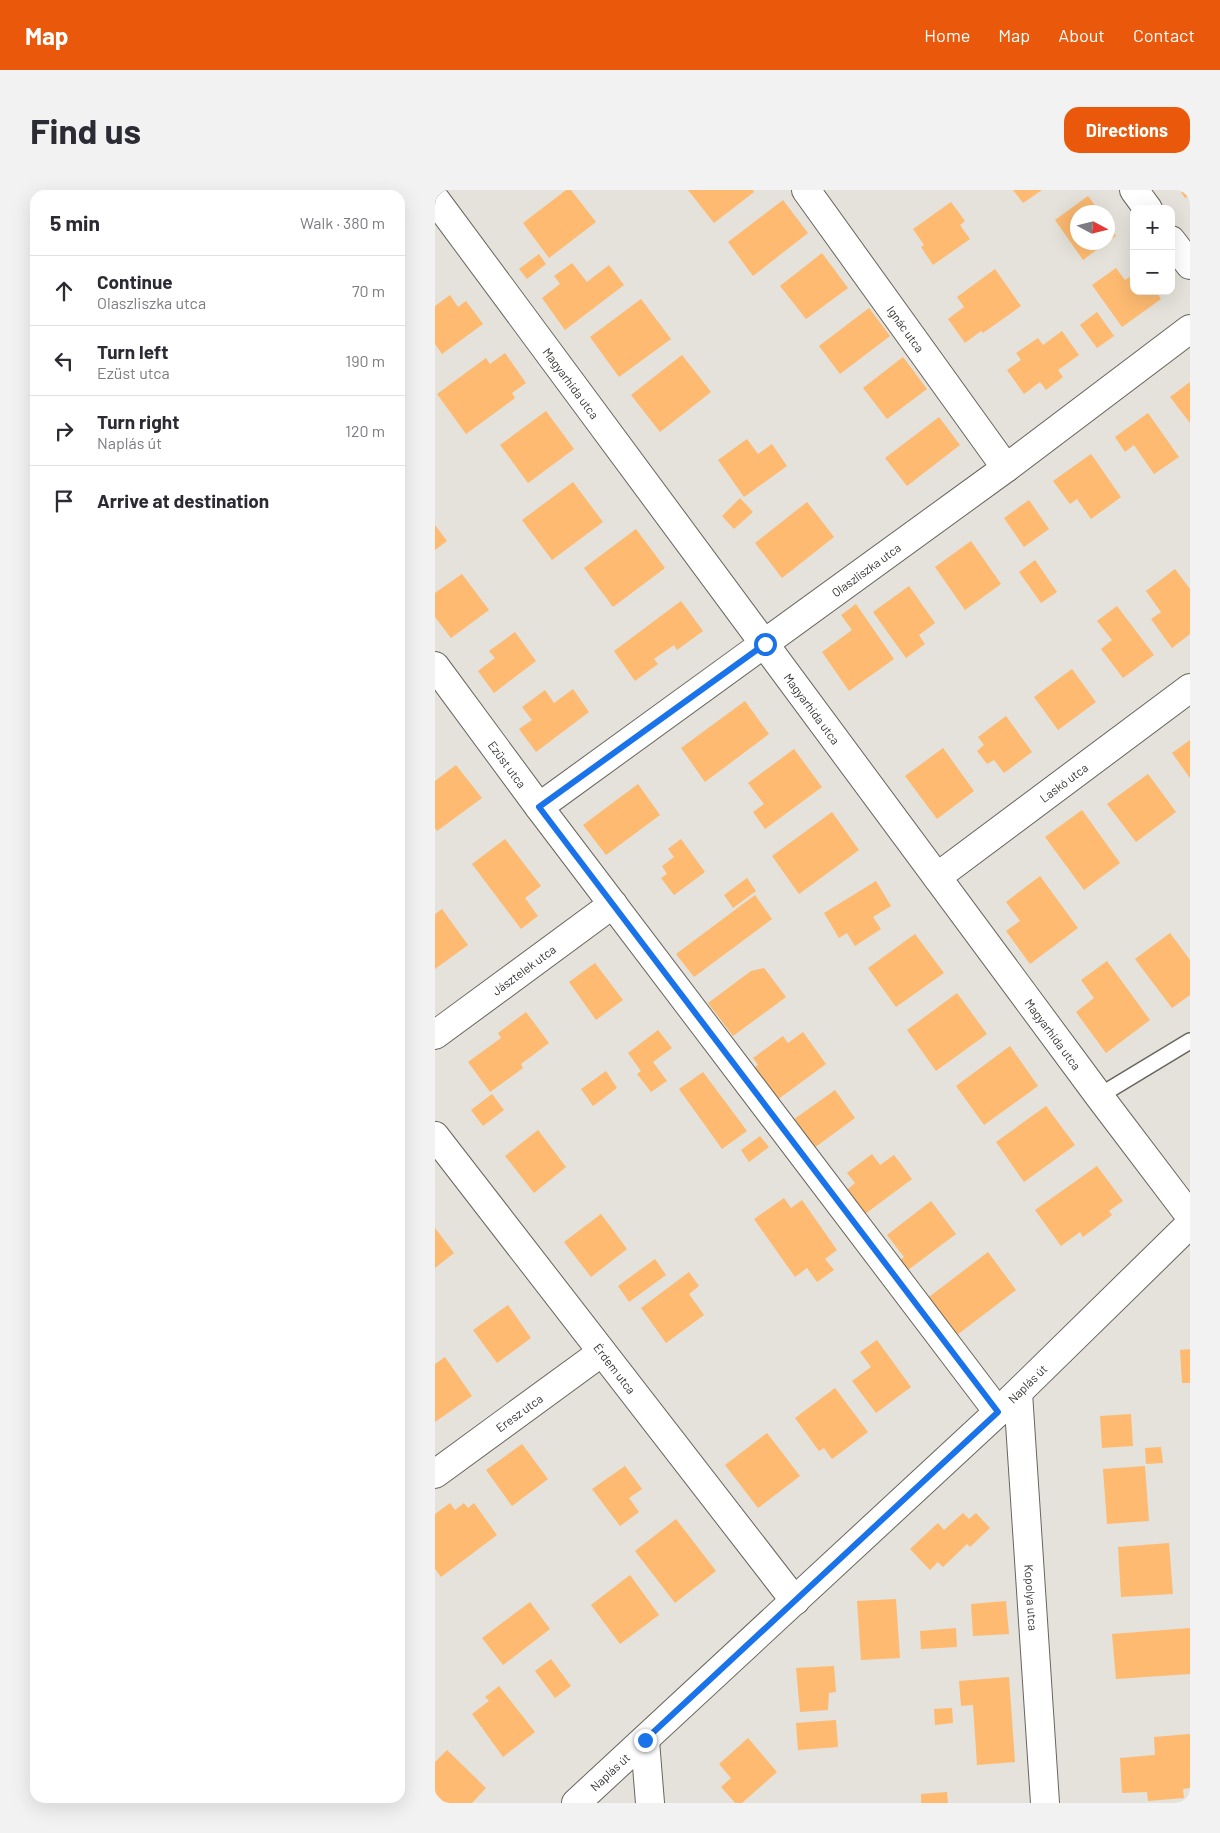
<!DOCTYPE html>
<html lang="en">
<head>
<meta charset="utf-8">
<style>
	:root { --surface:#fff; --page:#f2f2f3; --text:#2b2b33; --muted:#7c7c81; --line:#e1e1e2; --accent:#ea580c }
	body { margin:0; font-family:Barlow,sans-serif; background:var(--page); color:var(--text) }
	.controls { position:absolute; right:15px; top:15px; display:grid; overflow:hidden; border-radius:10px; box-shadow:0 5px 20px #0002 }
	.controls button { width:45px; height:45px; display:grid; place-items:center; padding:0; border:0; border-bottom:1px solid var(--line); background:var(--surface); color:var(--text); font:25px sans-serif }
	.compass { position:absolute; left:635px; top:15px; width:45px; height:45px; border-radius:50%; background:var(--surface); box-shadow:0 5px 20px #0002; rotate:97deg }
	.stop { position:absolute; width:15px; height:15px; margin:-11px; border:4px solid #1a73e8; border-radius:50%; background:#fff }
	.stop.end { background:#1a73e8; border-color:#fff; box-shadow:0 1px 5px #0008 }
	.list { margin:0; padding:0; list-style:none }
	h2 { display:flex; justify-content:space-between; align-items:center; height:65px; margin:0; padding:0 20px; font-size:21px }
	h2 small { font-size:16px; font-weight:400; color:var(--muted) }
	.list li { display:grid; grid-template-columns:32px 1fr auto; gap:15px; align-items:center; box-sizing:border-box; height:70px; padding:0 20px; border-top:1px solid var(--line) }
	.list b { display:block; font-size:19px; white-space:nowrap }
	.list p { margin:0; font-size:16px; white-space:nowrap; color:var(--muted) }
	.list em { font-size:16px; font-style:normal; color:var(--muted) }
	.icon { flex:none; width:28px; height:28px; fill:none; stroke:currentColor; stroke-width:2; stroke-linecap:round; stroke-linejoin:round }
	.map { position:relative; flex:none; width:755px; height:1613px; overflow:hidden; border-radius:15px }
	header { display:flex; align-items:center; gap:30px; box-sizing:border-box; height:70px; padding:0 25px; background:var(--accent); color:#fff }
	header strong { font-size:24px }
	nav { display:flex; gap:28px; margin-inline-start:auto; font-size:18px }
	.intro { display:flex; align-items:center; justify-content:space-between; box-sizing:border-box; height:120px; padding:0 30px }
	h1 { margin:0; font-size:35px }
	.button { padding:12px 22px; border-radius:15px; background:var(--accent); color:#fff; font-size:18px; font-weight:700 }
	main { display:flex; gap:30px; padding:0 30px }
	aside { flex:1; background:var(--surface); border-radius:15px; box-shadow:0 5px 20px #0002 }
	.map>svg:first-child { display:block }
	.building { fill:#fdba70 }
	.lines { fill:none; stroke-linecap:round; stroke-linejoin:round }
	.lane-casing { stroke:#67655e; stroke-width:18 }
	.street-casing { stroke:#67655e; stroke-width:30 }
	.secondary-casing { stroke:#67655e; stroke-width:30 }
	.lane { stroke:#fff; stroke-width:15 }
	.street { stroke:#fff; stroke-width:28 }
	.secondary { stroke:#fff; stroke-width:28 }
	.route { stroke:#1a73e8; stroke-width:6 }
	.labels { text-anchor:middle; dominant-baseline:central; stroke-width:4; stroke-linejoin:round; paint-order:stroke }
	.street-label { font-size:12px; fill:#353431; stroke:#fff }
</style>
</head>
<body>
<header>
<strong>Map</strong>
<nav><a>Home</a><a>Map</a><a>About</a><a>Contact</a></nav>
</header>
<div class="intro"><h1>Find us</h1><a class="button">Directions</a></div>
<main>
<aside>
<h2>5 min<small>Walk · 380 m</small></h2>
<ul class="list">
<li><svg class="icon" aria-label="ahead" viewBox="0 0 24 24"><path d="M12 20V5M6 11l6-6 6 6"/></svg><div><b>Continue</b><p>Olaszliszka utca</p></div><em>70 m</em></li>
<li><svg class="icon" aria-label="left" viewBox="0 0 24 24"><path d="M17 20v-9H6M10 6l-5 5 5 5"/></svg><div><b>Turn left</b><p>Ezüst utca</p></div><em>190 m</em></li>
<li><svg class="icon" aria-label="right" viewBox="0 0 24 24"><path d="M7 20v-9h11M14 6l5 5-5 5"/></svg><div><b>Turn right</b><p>Naplás út</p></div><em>120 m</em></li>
<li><svg class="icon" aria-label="arrive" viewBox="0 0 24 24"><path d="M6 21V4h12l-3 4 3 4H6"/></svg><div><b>Arrive at destination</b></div></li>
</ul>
</aside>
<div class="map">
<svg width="755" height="1613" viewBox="0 0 755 1613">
	<rect width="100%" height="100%" fill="#e4e2da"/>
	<g class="building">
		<path d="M131 0H136L161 32 114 68 88 33Z"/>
		<path d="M253 0H318L319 2 279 33Z"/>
		<path d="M578 0H607L588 13Z"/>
		<path d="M749 0H755V5L750 8 746 2Z"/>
		<path d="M653 6 665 22H642V52H672L648 70 620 30Z"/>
		<path d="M348 10 373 43 318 86 293 52Z"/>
		<path d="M516 12 530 31 525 35 535 49 498 75 486 57 489 55 478 39Z"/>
		<path d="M672 34 681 46 672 52Z"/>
		<path d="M387 63 413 98 371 129 345 96Z"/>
		<path d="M104 64 111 74 92 89 84 79Z"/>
		<path d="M137 73 152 92 174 75 189 95 130 140 107 108 125 94 119 86Z"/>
		<path d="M681 78 690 90 699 84V101H721L726 109 687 137 657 95Z"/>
		<path d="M560 79 586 116 548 143 546 141 530 153 513 129 529 117 522 107Z"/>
		<path d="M15 105 23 117 31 111 48 134 7 164 0 154V116Z"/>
		<path d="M206 109 236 149 184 187 155 147Z"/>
		<path d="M434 118 455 146 405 184 384 156Z"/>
		<path d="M662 122 679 146 662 158 645 135Z"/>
		<path d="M627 141 644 165 623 180 628 187 611 200 605 192 589 204 572 180 586 170 581 163 603 148 608 155Z"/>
		<path d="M70 163 91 193 77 203 80 208 31 244 2 204 51 168 55 174Z"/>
		<path d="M247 165 276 202 225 242 196 205Z"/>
		<path d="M468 167 492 199 452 229 428 198Z"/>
		<path d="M755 192V233L735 207Z"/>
		<path d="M111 221 139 259 93 293 65 255Z"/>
		<path d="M713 223 744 267 719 284 699 255 690 262 680 247Z"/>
		<path d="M504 227 525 255 472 296 450 268Z"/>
		<path d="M312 249 323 264 337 254 352 276 309 307 283 270Z"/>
		<path d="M656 264 686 307 656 329 642 309 635 314 618 291Z"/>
		<path d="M138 292 168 332 117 370 87 330Z"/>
		<path d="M305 308 318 322 299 339 287 326Z"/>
		<path d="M594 310 614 339 589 357 569 328Z"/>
		<path d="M372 312 399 347 347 388 320 353Z"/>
		<path d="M0 335 12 351 0 360Z"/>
		<path d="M201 339 230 378 178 417 149 378Z"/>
		<path d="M536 351 566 394 530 420 500 377Z"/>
		<path d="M600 370 622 402 606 413 584 382Z"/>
		<path d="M740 379 755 399V444L737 458 716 429 726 422 711 401Z"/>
		<path d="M27 384 54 420 16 448 0 427V403Z"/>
		<path d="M474 396 500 433 484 445 490 454 471 468 438 422Z"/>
		<path d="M246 411 268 441 242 460 239 455 219 469 223 474 200 491 179 461Z"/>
		<path d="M421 414 459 469 414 501 387 462 417 440 406 425Z"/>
		<path d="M682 416 719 465 688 488 666 459 677 450 662 431Z"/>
		<path d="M80 442 101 471 59 503 43 481 60 468 54 461Z"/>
		<path d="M637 479 661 512 623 540 599 507Z"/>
		<path d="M138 499 154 522 101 562 84 539 97 530 87 517 110 500 119 513Z"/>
		<path d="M310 511 334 544 270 592 246 558Z"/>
		<path d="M571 526 597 562 569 583 559 570 552 574 542 561 549 555 543 547Z"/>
		<path d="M755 550V588L737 563Z"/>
		<path d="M508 558 539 601 502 629 470 586Z"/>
		<path d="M359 559 387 597 330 639 318 622 329 614 313 593Z"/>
		<path d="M21 575 47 608 2 641 0 638V591Z"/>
		<path d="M713 584 741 622 701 652 672 614Z"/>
		<path d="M203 594 225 625 171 665 148 635Z"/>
		<path d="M647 620 685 673 649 700 610 647Z"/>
		<path d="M397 622 424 660 364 704 337 666Z"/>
		<path d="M70 649 106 696 90 708 103 726 86 739 37 674Z"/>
		<path d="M246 649 270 682 239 705 226 688 232 684 227 676 239 667 233 659Z"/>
		<path d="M605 686 643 738 595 774 571 741 585 731 571 712Z"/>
		<path d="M312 688 321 701 298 718 289 705Z"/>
		<path d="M441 691 456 716 438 727 446 739 420 756 412 743 404 748 389 723Z"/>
		<path d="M320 705 337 729 259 787 241 764Z"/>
		<path d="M7 719 33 755 0 779V724Z"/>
		<path d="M735 743 755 770V805L737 818 700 769Z"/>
		<path d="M480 744 509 783 461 817 433 778Z"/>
		<path d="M672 771 715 830 671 863 641 822 659 808 646 790Z"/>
		<path d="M160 773 188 810 161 830 134 792Z"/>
		<path d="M329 778 351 807 298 846 273 813 316 781Z"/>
		<path d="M522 803 552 844 501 881 472 840Z"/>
		<path d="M91 822 114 853 86 874 88 878 55 902 33 872 66 848 63 843Z"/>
		<path d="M223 840 237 858 218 872 232 891 216 902 202 884 206 881 193 863Z"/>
		<path d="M368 842 391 874 338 913 315 881 323 875 318 868 348 846 353 853Z"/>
		<path d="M575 856 603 896 549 935 521 896Z"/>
		<path d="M171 881 182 898 158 916 146 899Z"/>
		<path d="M268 882 312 941 287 959 244 899Z"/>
		<path d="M400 900 420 928 379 958 358 930Z"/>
		<path d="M57 904 69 920 48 936 36 920Z"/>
		<path d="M611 916 640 955 589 992 561 952Z"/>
		<path d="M103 940 131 977 99 1003 70 966Z"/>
		<path d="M325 946 334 957 314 972 306 960Z"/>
		<path d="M437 964 445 975 459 965 477 989 430 1024 412 1000 420 993 412 983Z"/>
		<path d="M662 976 688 1011 674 1021 677 1025 648 1047 645 1042 626 1056 600 1020Z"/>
		<path d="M349 1008 356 1018 367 1010 402 1060 390 1069 399 1080 382 1092 372 1078 360 1087 319 1029Z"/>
		<path d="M496 1011 521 1044 469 1083 461 1073 469 1067 452 1045Z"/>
		<path d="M166 1024 192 1059 156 1087 129 1052Z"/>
		<path d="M0 1038 19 1063 0 1078Z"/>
		<path d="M553 1062 581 1100 518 1148 490 1110Z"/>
		<path d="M220 1069 231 1085 194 1112 183 1096Z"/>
		<path d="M254 1082 264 1096 254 1104 269 1125 231 1153 206 1118Z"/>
		<path d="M73 1115 96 1148 62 1173 38 1140Z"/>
		<path d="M442 1150 476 1197 441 1223 417 1191 436 1177 425 1162Z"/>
		<path d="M755 1159V1193H747L745 1160Z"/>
		<path d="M10 1167 37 1206 0 1232V1174Z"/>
		<path d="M400 1198 433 1242 397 1269 389 1258 384 1261 360 1228Z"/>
		<path d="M696 1224 698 1256 667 1258 665 1226Z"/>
		<path d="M332 1243 365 1286 323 1318 290 1275Z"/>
		<path d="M87 1254 113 1289 77 1316 51 1280Z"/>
		<path d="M726 1257 728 1273 711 1274 710 1258Z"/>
		<path d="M190 1276 207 1299 194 1308 204 1322 185 1336 157 1299Z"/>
		<path d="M710 1276 714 1331 672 1334 668 1279Z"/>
		<path d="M15 1313 20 1320 29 1313 33 1318 39 1313 62 1345 6 1387 0 1379V1324Z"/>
		<path d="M528 1323 534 1329 541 1323 555 1338 535 1357 532 1354 508 1377 503 1372 495 1380 475 1359 503 1333 509 1340Z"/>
		<path d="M241 1329 281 1381 240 1413 200 1361Z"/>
		<path d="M734 1353 738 1404 686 1407 683 1357Z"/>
		<path d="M195 1385 224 1425 185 1454 156 1415Z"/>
		<path d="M461 1409 465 1468 426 1470 422 1411Z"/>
		<path d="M571 1411 574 1444 538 1446 536 1414Z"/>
		<path d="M95 1412 115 1439 68 1475 47 1448Z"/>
		<path d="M521 1438 522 1457 486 1459 485 1441Z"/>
		<path d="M755 1438V1484L681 1489 677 1444Z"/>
		<path d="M116 1469 136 1496 120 1508 100 1481Z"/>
		<path d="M399 1476 401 1502 394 1503 393 1520 365 1522 361 1478Z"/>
		<path d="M574 1487 580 1572 542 1575 538 1515 526 1516 524 1491Z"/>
		<path d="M64 1496 100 1542 68 1567 37 1524 54 1511 50 1507Z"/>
		<path d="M517 1518 518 1533 500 1535 499 1519Z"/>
		<path d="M401 1530 403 1557 363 1560 361 1533Z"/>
		<path d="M755 1544V1598L748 1599 749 1608 713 1611 712 1602 687 1603 685 1568 720 1565 719 1547Z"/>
		<path d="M313 1548 342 1582 307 1613H300L286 1597 296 1588 284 1574Z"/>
		<path d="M12 1560 51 1598 37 1613H10L2 1605 0 1608V1572Z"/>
		<path d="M512 1602 513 1613H486V1604Z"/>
	</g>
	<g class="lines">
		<g class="lane-casing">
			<path id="lane" d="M664 906 755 851"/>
		</g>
		<g class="street-casing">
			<g id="street">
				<path id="s1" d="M371 0 571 278"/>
				<path d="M699 0 713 19"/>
				<path id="s2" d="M0 9 664 906 755 1026"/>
				<path d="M736 50 755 75"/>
				<path id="s3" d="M0 476 104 617 563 1222"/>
				<path id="s4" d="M104 617 571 278 755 139"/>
				<path id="s5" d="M502 687 755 498"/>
				<path id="s6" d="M0 845 178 714"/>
				<path id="s7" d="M0 946 360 1411"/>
				<path id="s8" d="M583 1203 610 1613"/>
				<path id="s9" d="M0 1284 167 1162"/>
				<path d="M210 1551 215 1613"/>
			</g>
		</g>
		<g class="secondary-casing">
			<g id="secondary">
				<path id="s10" d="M141 1613 563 1222 755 1034"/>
			</g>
		</g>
		<use href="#lane" class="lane"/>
		<use href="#street" class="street"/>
		<use href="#secondary" class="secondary"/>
	</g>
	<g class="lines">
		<path class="route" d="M210 1550 563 1222 104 617 330 454"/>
	</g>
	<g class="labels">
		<g class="street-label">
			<text stroke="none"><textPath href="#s1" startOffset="171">Ignác utca</textPath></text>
			<text stroke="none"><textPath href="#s2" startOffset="229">Magyarhida utca</textPath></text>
			<text stroke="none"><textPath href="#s4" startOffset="404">Olaszliszka utca</textPath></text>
			<text stroke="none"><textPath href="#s2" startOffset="634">Magyarhida utca</textPath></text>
			<text stroke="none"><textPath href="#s3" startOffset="122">Ezüst utca</textPath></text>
			<text stroke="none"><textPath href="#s5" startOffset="158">Laskó utca</textPath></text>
			<text stroke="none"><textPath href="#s6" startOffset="110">Jásztelek utca</textPath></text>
			<text stroke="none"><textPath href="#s2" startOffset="1039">Magyarhida utca</textPath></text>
			<text stroke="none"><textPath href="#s7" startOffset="294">Érdem utca</textPath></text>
			<text stroke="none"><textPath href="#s10" startOffset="616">Naplás út</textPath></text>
			<text stroke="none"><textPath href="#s9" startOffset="104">Eresz utca</textPath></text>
			<text stroke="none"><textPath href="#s8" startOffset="205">Kopolya utca</textPath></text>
			<text stroke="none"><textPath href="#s10" startOffset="46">Naplás út</textPath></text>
		</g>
	</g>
</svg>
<div class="controls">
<button>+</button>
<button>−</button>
</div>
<svg class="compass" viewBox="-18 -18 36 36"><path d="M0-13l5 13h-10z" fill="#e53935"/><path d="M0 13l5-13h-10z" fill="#7c7c81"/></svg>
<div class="stop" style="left:330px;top:454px"></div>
<div class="stop end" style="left:210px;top:1550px"></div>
</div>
</main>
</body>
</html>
